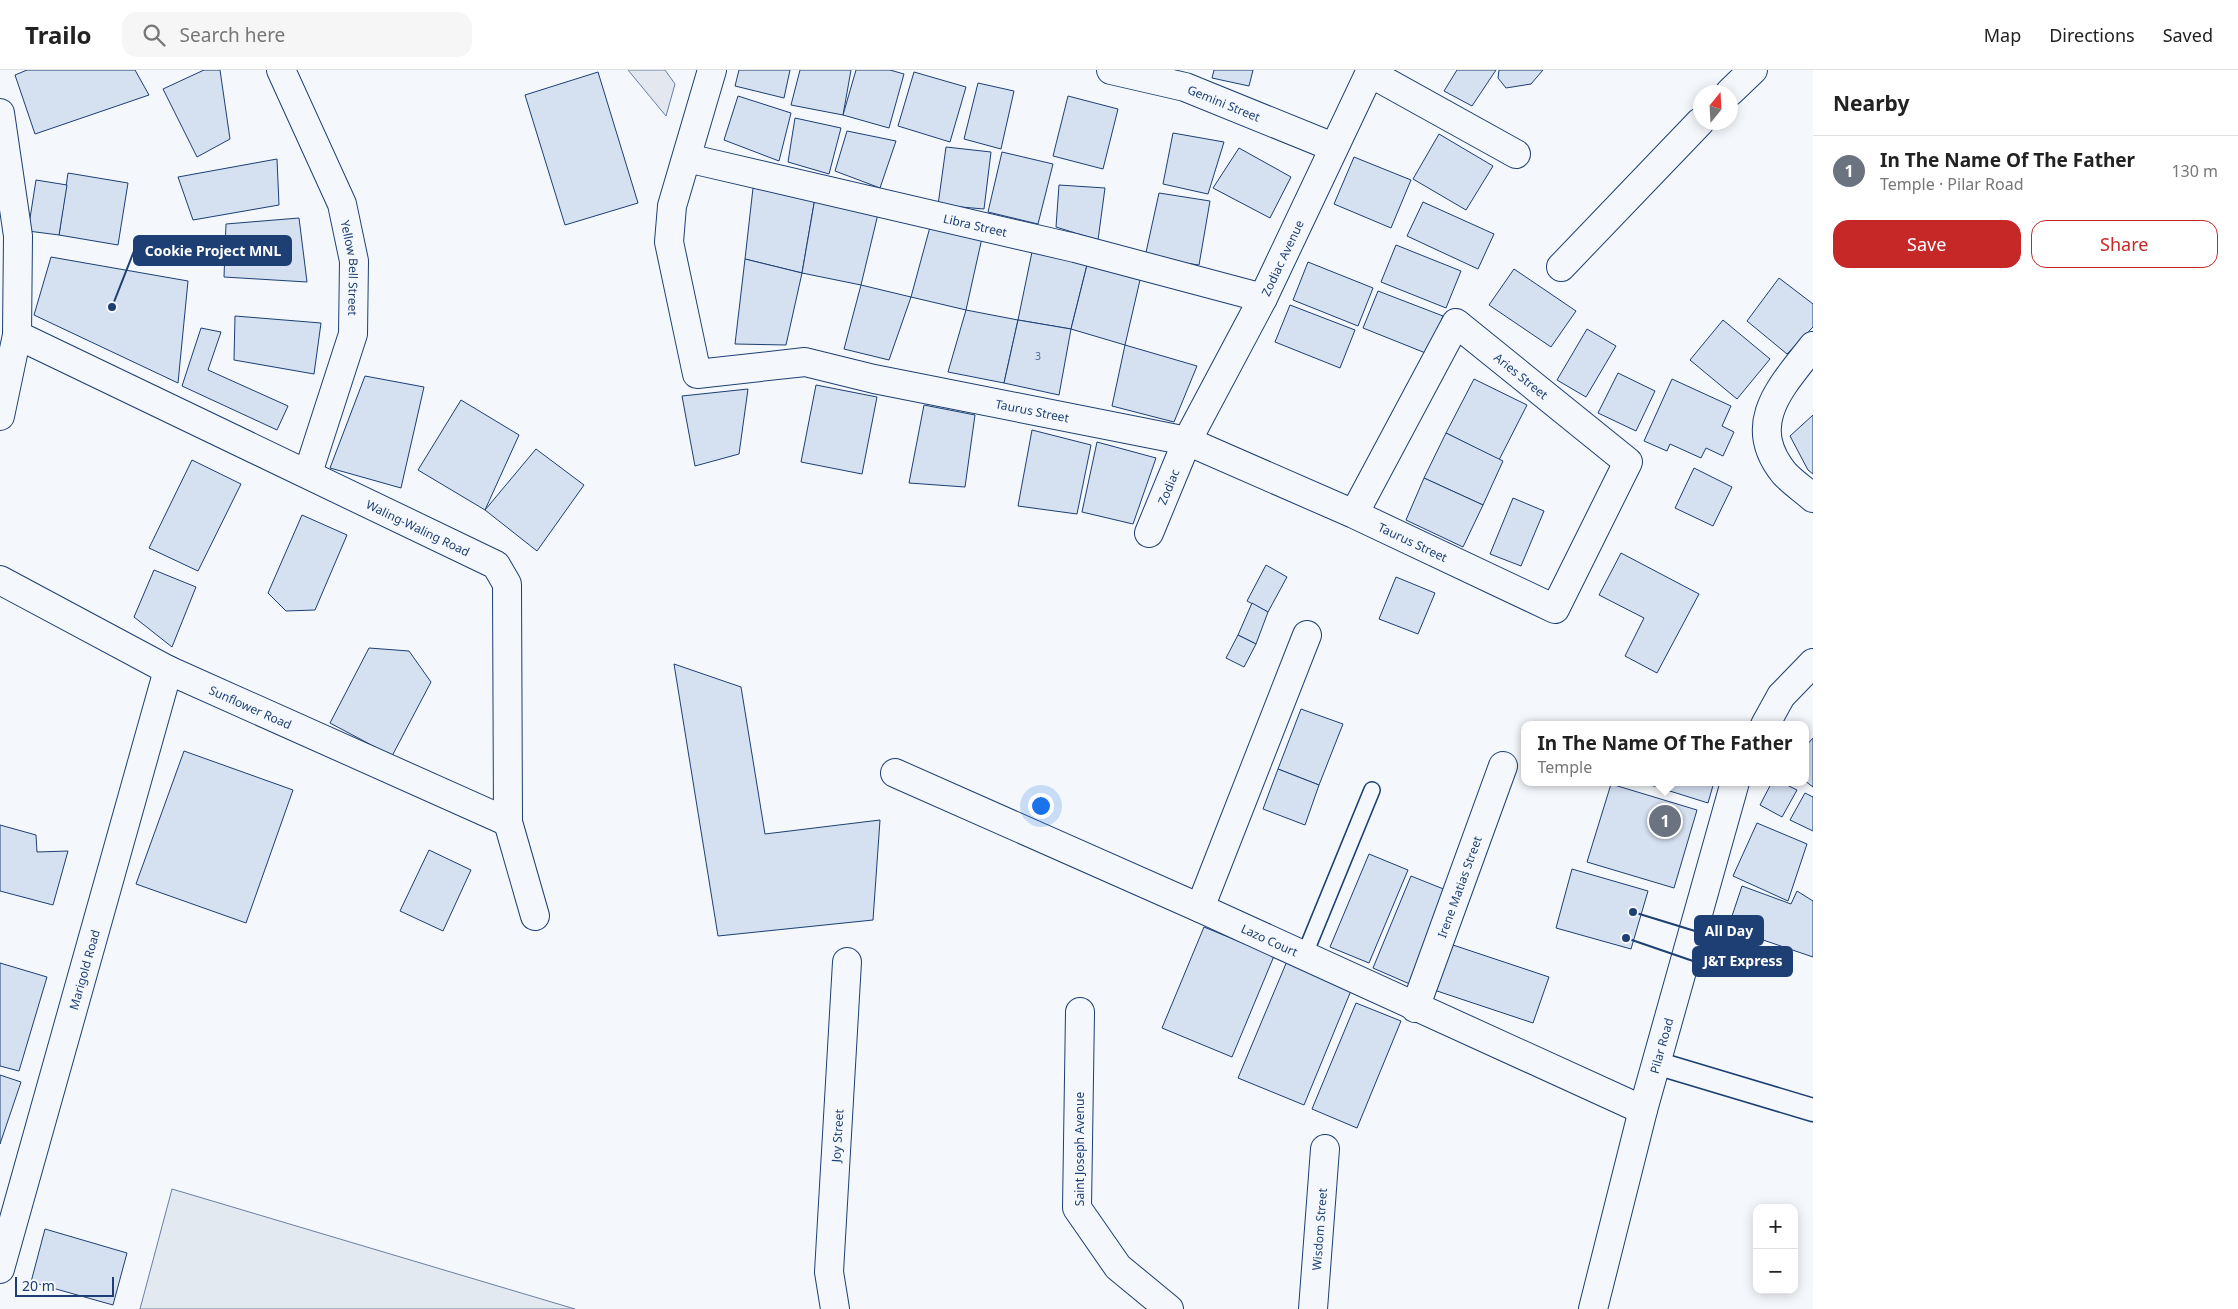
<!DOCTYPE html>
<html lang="en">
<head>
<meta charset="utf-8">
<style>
	:root { --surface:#fff; --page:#f6f6f6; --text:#222; --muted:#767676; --line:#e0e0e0; --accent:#c62828 }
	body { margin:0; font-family:"Noto Sans",sans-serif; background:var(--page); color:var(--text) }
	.controls { position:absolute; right:15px; bottom:15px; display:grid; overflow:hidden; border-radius:10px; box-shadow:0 2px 12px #0003 }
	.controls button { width:45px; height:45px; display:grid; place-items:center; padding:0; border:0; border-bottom:1px solid var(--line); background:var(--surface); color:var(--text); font:25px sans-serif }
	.compass { position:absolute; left:1693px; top:15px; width:45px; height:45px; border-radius:50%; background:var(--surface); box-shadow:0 2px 12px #0003; rotate:18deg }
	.scale { position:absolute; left:15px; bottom:12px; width:99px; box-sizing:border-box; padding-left:5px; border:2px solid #1d3f73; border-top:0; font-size:14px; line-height:18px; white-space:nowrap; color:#1d3f73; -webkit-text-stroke:4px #f4f7fb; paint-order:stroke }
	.you { position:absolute; left:1040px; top:735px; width:18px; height:18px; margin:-12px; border:4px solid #fff; border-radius:50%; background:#1a73e8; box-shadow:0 0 0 8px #1a73e833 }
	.badge { display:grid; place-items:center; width:32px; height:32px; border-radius:50%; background:var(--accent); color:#fff; font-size:16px; font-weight:700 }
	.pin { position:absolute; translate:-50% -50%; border:2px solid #fff; box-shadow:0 1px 5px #0006 }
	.popup { position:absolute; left:1521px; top:651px; width:288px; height:65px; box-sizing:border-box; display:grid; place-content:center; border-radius:10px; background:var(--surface); filter:drop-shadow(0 1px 4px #0005); font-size:16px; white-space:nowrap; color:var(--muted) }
	.popup b { font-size:19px; color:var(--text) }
	.popup::after { content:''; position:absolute; left:50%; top:100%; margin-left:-10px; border:10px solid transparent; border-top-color:var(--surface) }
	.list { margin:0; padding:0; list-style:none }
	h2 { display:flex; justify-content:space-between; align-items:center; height:65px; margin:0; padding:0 20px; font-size:21px }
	h2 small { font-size:16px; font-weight:400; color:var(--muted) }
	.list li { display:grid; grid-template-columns:32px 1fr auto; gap:15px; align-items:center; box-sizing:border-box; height:70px; padding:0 20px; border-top:1px solid var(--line) }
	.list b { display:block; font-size:19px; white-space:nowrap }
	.list p { margin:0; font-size:16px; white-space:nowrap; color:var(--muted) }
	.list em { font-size:16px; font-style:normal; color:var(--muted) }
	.actions { display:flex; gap:10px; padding:15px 20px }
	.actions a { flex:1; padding:11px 0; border:1px solid var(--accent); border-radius:15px; text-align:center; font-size:18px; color:var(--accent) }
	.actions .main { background:var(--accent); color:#fff }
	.icon { flex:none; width:28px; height:28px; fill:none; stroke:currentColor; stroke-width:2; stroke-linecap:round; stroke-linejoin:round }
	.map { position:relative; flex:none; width:1813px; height:1239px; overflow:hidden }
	header { display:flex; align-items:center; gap:30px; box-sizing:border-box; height:70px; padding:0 25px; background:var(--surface); border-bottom:1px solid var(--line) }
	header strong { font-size:24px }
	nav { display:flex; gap:28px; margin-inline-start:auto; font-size:18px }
	.search { width:350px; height:45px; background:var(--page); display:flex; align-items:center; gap:12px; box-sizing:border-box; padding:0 18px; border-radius:15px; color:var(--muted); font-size:19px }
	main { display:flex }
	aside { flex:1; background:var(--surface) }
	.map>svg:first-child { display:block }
	.green { fill:#e3e9f0; stroke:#687fa3 }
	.parking { fill:#e3e8f0; stroke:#687fa3 }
	.building { fill:#d5e0f0; stroke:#1d3f73 }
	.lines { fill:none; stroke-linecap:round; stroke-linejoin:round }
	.service-casing { stroke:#1d3f73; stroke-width:18 }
	.pedestrian-casing { stroke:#1d3f73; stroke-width:25 }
	.minor-casing { stroke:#1d3f73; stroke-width:30 }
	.tertiary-casing { stroke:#1d3f73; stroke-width:30 }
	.service { stroke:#f4f7fb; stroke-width:15 }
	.pedestrian { stroke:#f4f7fb; stroke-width:22 }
	.minor { stroke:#f4f7fb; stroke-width:28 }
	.tertiary { stroke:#f4f7fb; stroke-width:28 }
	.labels { text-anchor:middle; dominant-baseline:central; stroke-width:4; stroke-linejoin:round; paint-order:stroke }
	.number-label { font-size:10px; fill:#4b6792 }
	.street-label { font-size:12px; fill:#1d3f73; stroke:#f4f7fb }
	.leader { fill:none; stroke:#1d3f73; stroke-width:2 }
	.callout-dot { fill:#1d3f73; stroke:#f4f7fb; stroke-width:2 }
	.callout { fill:#1d3f73; stroke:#1d3f73; stroke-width:2 }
	.callout-label { font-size:14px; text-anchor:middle; font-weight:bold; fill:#fff }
</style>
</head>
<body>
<header>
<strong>Trailo</strong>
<div class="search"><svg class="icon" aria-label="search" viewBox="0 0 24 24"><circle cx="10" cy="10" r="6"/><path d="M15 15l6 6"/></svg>Search here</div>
<nav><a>Map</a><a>Directions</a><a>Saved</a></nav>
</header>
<main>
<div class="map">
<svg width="1813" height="1239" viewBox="0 0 1813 1239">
	<rect width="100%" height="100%" fill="#f4f7fb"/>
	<path class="green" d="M172 1119 575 1239H140Z"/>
	<path class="parking" d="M628 0H665L675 14 666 46Z"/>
	<g class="building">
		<path d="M27 0H135L149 25 35 64 15 5Z"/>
		<path d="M204 0H220L230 69 197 87 163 19Z"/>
		<path d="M739 0H790L784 28 735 16Z"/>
		<path d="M800 0H851L843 45 791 35Z"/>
		<path d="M856 0H890L904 4 889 58 843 45Z"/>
		<path d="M1214 0H1253L1249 16 1212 8Z"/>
		<path d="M1457 0H1496L1472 36 1444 21Z"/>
		<path d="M1499 0H1543L1531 14 1506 18 1498 8Z"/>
		<path d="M598 2 638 133 565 155 525 25Z"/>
		<path d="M914 2 966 17 950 72 898 56Z"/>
		<path d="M978 13 1014 21 1001 79 964 69Z"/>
		<path d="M738 26 791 43 779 91 724 70Z"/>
		<path d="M1068 26 1118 39 1103 99 1053 86Z"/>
		<path d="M795 48 841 58 829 104 788 92Z"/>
		<path d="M847 61 896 71 880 118 835 101Z"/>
		<path d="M1173 63 1224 72 1208 124 1163 114Z"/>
		<path d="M1439 64 1493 96 1466 140 1413 109Z"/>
		<path d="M946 77 991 82 984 139 938 135Z"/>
		<path d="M1239 78 1291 107 1270 148 1213 118Z"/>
		<path d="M1002 82 1053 94 1038 154 988 142Z"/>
		<path d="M1354 87 1411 110 1391 158 1334 134Z"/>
		<path d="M277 89 279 135 193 150 178 107Z"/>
		<path d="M68 103 128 113 118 175 59 165Z"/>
		<path d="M36 110 67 115 59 165 28 161Z"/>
		<path d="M1059 115 1105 118 1098 170 1056 157Z"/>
		<path d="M753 118 815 128 802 203 745 189Z"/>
		<path d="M1159 123 1210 131 1199 195 1145 187Z"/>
		<path d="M815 128 878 144 861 215 802 203Z"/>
		<path d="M1423 132 1494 164 1478 199 1407 166Z"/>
		<path d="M299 148 307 212 224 207 226 154Z"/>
		<path d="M930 157 982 168 966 240 911 227Z"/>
		<path d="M1396 175 1461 201 1446 238 1381 212Z"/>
		<path d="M1032 182 1087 195 1071 259 1018 250Z"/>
		<path d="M51 187 188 211 178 313 34 245Z"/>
		<path d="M745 189 802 203 786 275 735 274Z"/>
		<path d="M1308 192 1373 218 1358 256 1293 230Z"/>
		<path d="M1087 195 1140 210 1125 275 1071 259Z"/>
		<path d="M1514 199 1576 241 1551 277 1489 235Z"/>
		<path d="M1779 208 1813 234V257L1787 284 1747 251Z"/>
		<path d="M861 215 911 227 889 290 844 279Z"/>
		<path d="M1378 221 1443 246 1428 284 1363 258Z"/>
		<path d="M1290 235 1355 260 1340 298 1275 272Z"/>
		<path d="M966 240 1018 250 1004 313 948 302Z"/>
		<path d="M235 246 321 253 314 304 234 290Z"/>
		<path d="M1018 250 1071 259 1059 325 1004 313Z"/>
		<path d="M1723 250 1770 289 1737 329 1690 290Z"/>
		<path d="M201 258 221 262 208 300 288 336 277 360 182 316Z"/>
		<path d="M1587 259 1616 276 1586 327 1557 310Z"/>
		<path d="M1125 275 1197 296 1174 352 1112 336Z"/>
		<path d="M1618 303 1655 321 1636 361 1598 343Z"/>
		<path d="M365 306 424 317 401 418 330 398Z"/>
		<path d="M1474 309 1527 335 1499 390 1446 363Z"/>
		<path d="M1672 309 1731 336 1722 356 1734 362 1723 386 1706 378 1701 388 1670 374 1667 381 1644 371Z"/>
		<path d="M816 315 877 327 862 404 801 392Z"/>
		<path d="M748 319 739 384 695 396 682 326Z"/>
		<path d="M461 330 519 365 485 440 418 400Z"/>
		<path d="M924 335 975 345 965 417 909 413Z"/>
		<path d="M1813 345V404L1808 400 1790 366Z"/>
		<path d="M1032 360 1091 375 1077 444 1018 436Z"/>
		<path d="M1446 363 1503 391 1483 435 1424 408Z"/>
		<path d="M1097 372 1156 388 1133 454 1082 442Z"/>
		<path d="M536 379 584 415 537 481 485 440Z"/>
		<path d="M192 390 241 414 198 501 149 478Z"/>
		<path d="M1694 398 1732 417 1713 456 1675 438Z"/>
		<path d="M1424 408 1483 435 1463 477 1406 450Z"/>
		<path d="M1513 428 1544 441 1521 496 1490 484Z"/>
		<path d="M302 445 347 465 315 540 286 541 268 523Z"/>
		<path d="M1621 483 1699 524 1657 603 1625 586 1644 548 1599 525Z"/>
		<path d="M1266 495 1287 507 1268 542 1247 531Z"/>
		<path d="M154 500 196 517 172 577 134 547Z"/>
		<path d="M1396 507 1435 523 1418 564 1379 549Z"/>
		<path d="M1252 533 1268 542 1256 574 1238 565Z"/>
		<path d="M1238 565 1256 574 1244 597 1226 588Z"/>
		<path d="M369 578 409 581 431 612 392 686 330 653Z"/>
		<path d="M674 594 741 617 765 764 880 750 873 850 718 866Z"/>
		<path d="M1301 639 1343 654 1319 715 1278 699Z"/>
		<path d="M1813 668V717L1805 711V677Z"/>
		<path d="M184 681 293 720 246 853 136 814Z"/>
		<path d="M1278 699 1319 715 1305 755 1263 739Z"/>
		<path d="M1641 712H1714L1708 733Z"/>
		<path d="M1772 712H1781L1797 720 1782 747 1760 735Z"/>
		<path d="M1611 714 1697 740 1674 818 1587 792Z"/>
		<path d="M1805 723 1813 727V761L1790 750Z"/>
		<path d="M1757 753 1807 774 1788 831 1733 806Z"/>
		<path d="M0 755 36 765 37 782 68 781 53 835 0 821Z"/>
		<path d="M429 780 471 800 443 861 400 841Z"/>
		<path d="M1369 784 1408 800 1369 893 1330 877Z"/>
		<path d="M1572 799 1648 821 1631 879 1556 858Z"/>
		<path d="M1411 806 1451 822 1412 915 1373 898Z"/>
		<path d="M1742 816 1791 834 1797 821 1813 831V887L1728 858Z"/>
		<path d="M1204 857 1274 886 1232 987 1162 958Z"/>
		<path d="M1447 873 1549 907 1533 953 1431 919Z"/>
		<path d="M1290 884 1355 911 1304 1035 1238 1008Z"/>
		<path d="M0 893 47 907 19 1001 0 996Z"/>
		<path d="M1356 933 1401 951 1357 1058 1312 1039Z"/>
		<path d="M0 1005 21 1012 0 1074Z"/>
		<path d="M45 1159 127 1183 113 1235 31 1212Z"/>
	</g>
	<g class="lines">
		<g class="service-casing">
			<path id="service" d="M1304 886 1372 720"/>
		</g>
		<g class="pedestrian-casing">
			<path id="pedestrian" d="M1656 993 1813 1040"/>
		</g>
		<g class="minor-casing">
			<g id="minor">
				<path id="s1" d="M281 0 342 134 354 191 353 264 308 403"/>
				<path id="s2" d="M712 0 672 136 669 172 697 304 805 292 874 309 1187 371 1354 444 1555 539 1628 392 1456 253 1354 444"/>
				<path id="s3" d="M1111 0 1185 17 1333 77"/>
				<path d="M1370 3 1516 84"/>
				<path d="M1730 22 1753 0"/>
				<path d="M0 43 18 166 17 265 0 346"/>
				<path id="s4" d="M687 88 1075 178 1263 228"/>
				<path d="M1561 197 1700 52"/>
				<path id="s5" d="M17 265 496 495 507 514 508 752 535 846"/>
				<path d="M1813 276C1782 316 1744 353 1784 403 1792 412 1804 420 1813 428"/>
				<path id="s6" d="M1149 463 1187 371 1263 228 1371 0"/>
				<path id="s7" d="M0 510 168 600 508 752"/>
				<path id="s8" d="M895 703 1200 838 1643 1040"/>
				<path d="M1200 838 1307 565"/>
				<path id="s9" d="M1415 938 1503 696"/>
				<path d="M1080 942 1077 1138 1118 1197 1169 1239"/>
				<path id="s10" d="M0 1199 168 600"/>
				<path id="s11" d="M835 1239 829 1202 847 892"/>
				<path id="s12" d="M1313 1239 1325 1079"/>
			</g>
		</g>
		<g class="tertiary-casing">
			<g id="tertiary">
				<path d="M1765 655 1781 626 1813 593"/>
				<path id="s13" d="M1593 1239 1643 1040 1735 712"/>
			</g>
		</g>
		<use href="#service" class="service"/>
		<use href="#pedestrian" class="pedestrian"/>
		<use href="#minor" class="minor"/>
		<use href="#tertiary" class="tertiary"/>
	</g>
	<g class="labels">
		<g class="number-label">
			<text x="1038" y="286">3</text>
		</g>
		<g class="street-label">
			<text stroke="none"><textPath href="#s3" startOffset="118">Gemini Street</textPath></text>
			<text stroke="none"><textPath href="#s4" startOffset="296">Libra Street</textPath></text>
			<text stroke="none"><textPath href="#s6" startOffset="306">Zodiac Avenue</textPath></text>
			<text stroke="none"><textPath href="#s1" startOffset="212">Yellow Bell Street</textPath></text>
			<text transform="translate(1521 306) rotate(39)">Aries Street</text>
			<text stroke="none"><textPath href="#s2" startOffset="654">Taurus Street</textPath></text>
			<text stroke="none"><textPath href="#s6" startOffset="50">Zodiac</textPath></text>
			<text stroke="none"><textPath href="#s5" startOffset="445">Waling-Waling Road</textPath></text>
			<text stroke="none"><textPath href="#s2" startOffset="1059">Taurus Street</textPath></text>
			<text stroke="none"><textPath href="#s7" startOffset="281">Sunflower Road</textPath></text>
			<text stroke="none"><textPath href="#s9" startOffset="129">Irene Matias Street</textPath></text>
			<text stroke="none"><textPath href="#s8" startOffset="410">Lazo Court</textPath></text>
			<text stroke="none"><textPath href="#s10" startOffset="311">Marigold Road</textPath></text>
			<text stroke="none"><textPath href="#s13" startOffset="272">Pilar Road</textPath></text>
			<text stroke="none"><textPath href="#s11" startOffset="174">Joy Street</textPath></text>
			<text transform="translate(1079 1079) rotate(-90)">Saint Joseph Avenue</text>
			<text stroke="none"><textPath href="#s12" startOffset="80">Wisdom Street</textPath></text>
		</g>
	</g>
	<path class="leader" d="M112 237L134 181M1633 842L1695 861M1626 868L1693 891"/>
	<g class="callout-dot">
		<circle cx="112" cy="237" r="5"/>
		<circle cx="1633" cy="842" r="5"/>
		<circle cx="1626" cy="868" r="5"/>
	</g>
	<g class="callout">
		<rect x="134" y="166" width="157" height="29" rx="5"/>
		<rect x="1695" y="846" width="68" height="29" rx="5"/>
		<rect x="1693" y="877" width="99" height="29" rx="5"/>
	</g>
	<g class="callout-label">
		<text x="213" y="186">Cookie Project MNL</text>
		<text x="1729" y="866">All Day</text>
		<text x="1743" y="896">J&amp;T Express</text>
	</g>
</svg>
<div class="controls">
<button>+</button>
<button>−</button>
</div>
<svg class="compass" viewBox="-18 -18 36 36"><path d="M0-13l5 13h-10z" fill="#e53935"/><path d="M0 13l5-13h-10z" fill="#767676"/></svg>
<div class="scale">20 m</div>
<div class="you"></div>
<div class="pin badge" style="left:1665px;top:751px;background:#6b7280">1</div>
<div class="popup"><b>In The Name Of The Father</b>Temple</div>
</div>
<aside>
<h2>Nearby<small></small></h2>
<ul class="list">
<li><span class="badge" style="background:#6b7280">1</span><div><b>In The Name Of The Father</b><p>Temple · Pilar Road</p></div><em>130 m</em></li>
</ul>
<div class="actions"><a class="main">Save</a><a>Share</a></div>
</aside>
</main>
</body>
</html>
